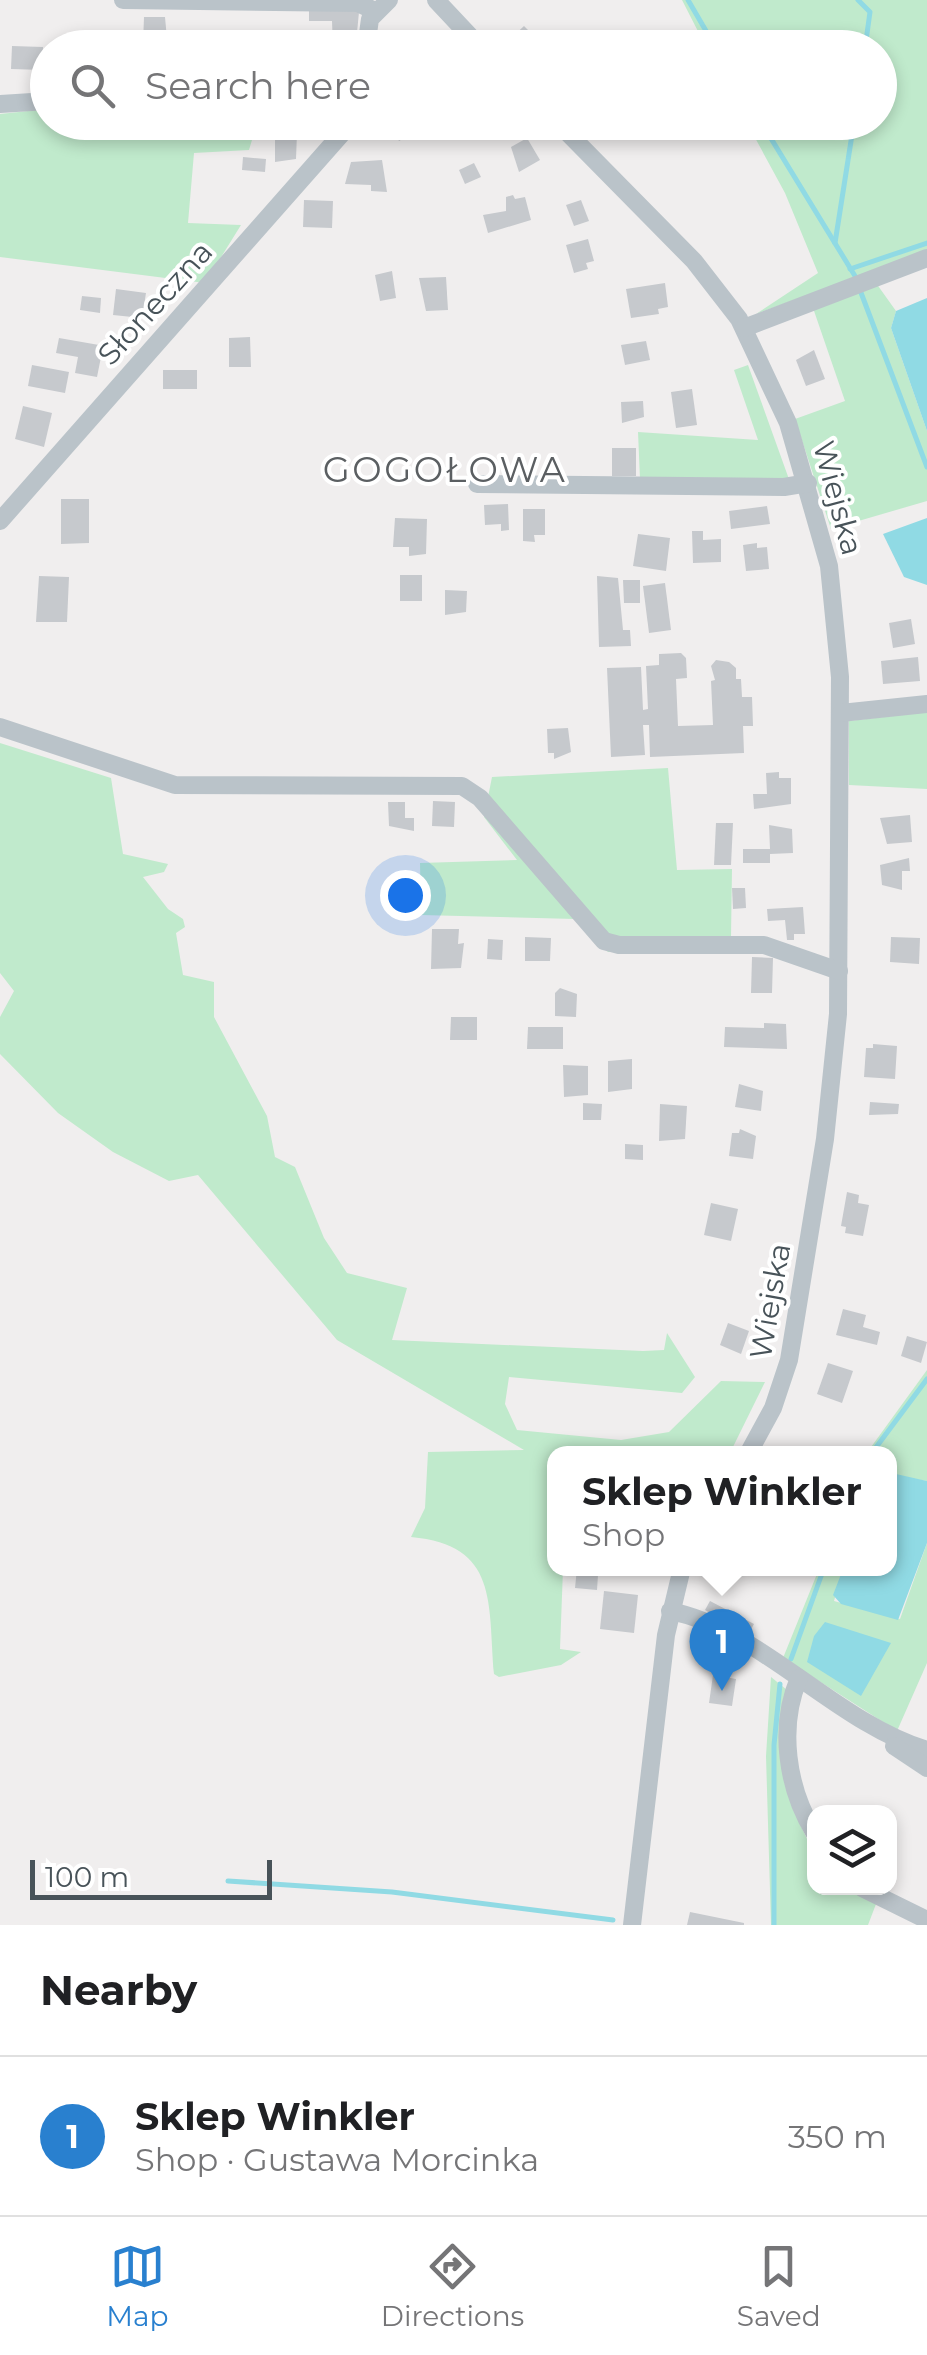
<!DOCTYPE html>
<html lang="en">
<head>
<meta charset="utf-8">
<style>
	:root { --surface:#fff; --page:#f6f6f6; --text:#202124; --muted:#757577; --line:#e0e0e0; --accent:#2980cf }
	body { margin:0; font-family:Montserrat,sans-serif; background:var(--page); color:var(--text) }
	.controls { position:absolute; right:30px; bottom:30px; display:grid; overflow:hidden; border-radius:20px; box-shadow:0 5px 15px #0003 }
	.controls button { width:90px; height:90px; display:grid; place-items:center; padding:0; border:0; border-bottom:2px solid var(--line); background:var(--surface); color:var(--text); font:50px sans-serif }
	.scale { position:absolute; left:30px; bottom:25px; width:242px; box-sizing:border-box; padding-left:10px; border:5px solid #485359; border-top:0; font-size:28px; line-height:35px; white-space:nowrap; color:#485359; -webkit-text-stroke:8px #fff; paint-order:stroke }
	.you { position:absolute; left:405px; top:895px; width:35px; height:35px; margin:-25px; border:8px solid #fff; border-radius:50%; background:#1a73e8; box-shadow:0 0 0 15px #1a73e833 }
	.badge { display:grid; place-items:center; width:65px; height:65px; border-radius:50%; background:var(--accent); color:#fff; font-size:32px; font-weight:700 }
	.pin { position:absolute; translate:-50% -82px; filter:drop-shadow(0 2px 5px #0008) }
	.pin::after { content:''; position:absolute; top:52px; width:35px; height:30px; background:inherit; clip-path:polygon(0 0,100% 0,50% 100%) }
	.popup { position:absolute; left:547px; top:1446px; width:350px; height:130px; box-sizing:border-box; display:grid; place-content:center; border-radius:20px; background:var(--surface); filter:drop-shadow(0 2px 8px #0005); font-size:32px; white-space:nowrap; color:var(--muted) }
	.popup b { font-size:38px; color:var(--text) }
	.popup::after { content:''; position:absolute; left:50%; top:100%; margin-left:-20px; border:20px solid transparent; border-top-color:var(--surface) }
	.list { margin:0; padding:0; list-style:none }
	h2 { display:flex; justify-content:space-between; align-items:center; height:130px; margin:0; padding:0 40px; font-size:42px }
	h2 small { font-size:32px; font-weight:400; color:var(--muted) }
	.list li { display:grid; grid-template-columns:65px 1fr auto; gap:30px; align-items:center; box-sizing:border-box; height:160px; padding:0 40px; border-top:2px solid var(--line) }
	.list b { display:block; font-size:38px; white-space:nowrap }
	.list p { margin:0; font-size:32px; white-space:nowrap; color:var(--muted) }
	.list em { font-size:32px; font-style:normal; color:var(--muted) }
	.icon { flex:none; width:55px; height:55px; fill:none; stroke:currentColor; stroke-width:2; stroke-linecap:round; stroke-linejoin:round }
	.map { position:relative; flex:none; width:927px; height:1925px; overflow:hidden }
	.search { position:absolute; background:var(--surface); box-shadow:0 5px 15px #0003; left:30px; right:30px; top:30px; height:110px; display:flex; align-items:center; gap:25px; box-sizing:border-box; padding:0 35px; border-radius:55px; color:var(--muted); font-size:38px }
	.sheet { height:290px; background:var(--surface) }
	nav { display:flex; justify-content:space-around; align-items:center; box-sizing:border-box; height:140px; border-top:2px solid var(--line); background:var(--surface); font-size:28px; color:var(--muted) }
	nav a { display:grid; justify-items:center; gap:5px }
	nav .on { color:var(--accent) }
	.map>svg:first-child { display:block }
	.green { fill:#c0eacc }
	.water { fill:#90dae4 }
	.lines { fill:none; stroke-linecap:round; stroke-linejoin:round }
	.stream { stroke:#90dae4; stroke-width:5 }
	.building { fill:#c6c9cd }
	.minor { stroke:#bac3c9; stroke-width:18 }
	.labels { text-anchor:middle; dominant-baseline:central; stroke-width:8; stroke-linejoin:round; paint-order:stroke }
	.street-label { font-size:30px; fill:#485359; stroke:#fff }
	.quarter-label { font-size:35px; letter-spacing:2.5px; fill:#5b5f62; stroke:#fff }
</style>
</head>
<body>
<div class="map">
<svg width="927" height="1925" viewBox="0 0 927 1925">
	<rect width="100%" height="100%" fill="#f0eeee"/>
	<g class="green">
		<path d="M682 0H927V251L756 314 818 273 785 193 747 123 880 122V48L706 47Z"/>
		<path d="M47 109 48 122 257 123 249 150 194 153 188 223 241 225 205 283 0 257V114Z"/>
		<path d="M876 283 896 311 891 328 927 431V501L831 529 795 419 845 401 813 308Z"/>
		<path d="M748 365 790 482 640 479 638 432 758 440 734 370Z"/>
		<path d="M927 712V789L849 785V721Z"/>
		<path d="M0 743 111 778 123 854 168 864 164 872 143 877 168 909 183 919 185 927 176 933 183 975 214 982V1017L267 1116 275 1157 295 1167 324 1238 347 1273 407 1288 392 1340 643 1351 664 1350 667 1333 695 1377 682 1393 509 1377 505 1404 517 1430 621 1440 669 1432 721 1381 765 1382 730 1453 554 1454V1568L563 1569 560 1649 581 1652 561 1665 499 1677 494 1674C488 1603 499 1545 411 1537L425 1508 428 1452 524 1450 337 1340 198 1175 169 1181 113 1152 58 1113 0 1054V1017L14 991 0 973Z"/>
		<path d="M668 768 677 870 732 869 731 937 684 950 608 952 575 919 421 915 420 863 517 860 484 817 492 777Z"/>
		<path d="M927 1370V1481L890 1475V1454H866Z"/>
		<path d="M927 1543V1663L897 1731 783 1658 819 1569H843L834 1601 900 1619Z"/>
		<path d="M771 1677 787 1690 793 1809 814 1854V1888H851L876 1904 868 1925H771L766 1756Z"/>
	</g>
	<g class="water">
		<path d="M927 298V431L891 328 896 311Z"/>
		<path d="M927 518V585L904 577 883 534Z"/>
		<path d="M896 1474 927 1481V1543L898 1620 841 1604 833 1595 843 1569 890 1568V1475Z"/>
		<path d="M825 1622 891 1643 861 1696 807 1662 814 1636Z"/>
	</g>
	<g class="lines">
		<g class="stream">
			<path d="M688 0 716 48"/>
			<path d="M858 0 870 12 865 48"/>
			<path d="M761 122 855 276"/>
			<path d="M835 243 854 122"/>
			<path d="M850 269 927 243"/>
			<path d="M860 290 927 467"/>
			<path d="M871 1454 927 1379"/>
			<path d="M791 1659 824 1568"/>
			<path d="M228 1881 392 1892 613 1920"/>
			<path d="M774 1925V1745L780 1684"/>
		</g>
	</g>
	<g class="building">
		<path d="M309 7 359 12 356 43 333 48 332 21H309Z"/>
		<path d="M144 17H165L167 39 143 44Z"/>
		<path d="M524 26 543 45 540 48H512L507 42Z"/>
		<path d="M12 46 43 47V70L11 69Z"/>
		<path d="M395 122H417L420 129 399 141 390 125Z"/>
		<path d="M275 132 297 133 296 159 275 162Z"/>
		<path d="M527 138 540 160 519 172 511 147Z"/>
		<path d="M243 157 266 159 265 172 242 170Z"/>
		<path d="M382 160 387 192 371 191V185L345 184 351 162Z"/>
		<path d="M474 163 481 177 465 184 459 170Z"/>
		<path d="M513 195 515 199 525 197 531 220 488 233 483 215 506 211V197Z"/>
		<path d="M304 200 333 201 332 228 303 227Z"/>
		<path d="M581 200 589 221 574 226 566 205Z"/>
		<path d="M588 239 594 261 586 263 588 269 574 273 566 245Z"/>
		<path d="M392 271 396 298 380 301 375 275Z"/>
		<path d="M446 277 448 310 426 311 419 278Z"/>
		<path d="M665 283 668 307 658 309 659 314 631 318 626 289Z"/>
		<path d="M116 289 146 293 142 318 113 315Z"/>
		<path d="M82 296 101 298 100 313 80 310Z"/>
		<path d="M250 337 251 367H229V338Z"/>
		<path d="M59 338 99 345 98 351 102 352 97 377 75 373 78 357 56 353Z"/>
		<path d="M646 341 650 360 625 365 621 345Z"/>
		<path d="M814 350 825 379 806 386 796 360Z"/>
		<path d="M32 365 69 372 65 393 28 386Z"/>
		<rect x="163" y="370" width="34" height="19"/>
		<path d="M692 389 697 425 676 428 671 392Z"/>
		<path d="M643 401 644 417 622 423 621 402Z"/>
		<path d="M23 406 52 413 44 447 15 439Z"/>
		<rect x="612" y="448" width="24" height="28"/>
		<path d="M61 499H89V543L61 544Z"/>
		<path d="M508 504 509 530 501 531V524L485 525 484 505Z"/>
		<path d="M767 506 770 524 731 529 729 511Z"/>
		<path d="M523 509H545V535H534L535 542 523 541Z"/>
		<path d="M395 518 427 519 426 554 409 556V547H393Z"/>
		<path d="M692 531H703V540L721 539V562L693 563Z"/>
		<path d="M638 534 670 538 666 571 633 566Z"/>
		<path d="M757 543V548L767 547 769 569 746 571 743 545Z"/>
		<rect x="400" y="575" width="22" height="26"/>
		<path d="M39 576 69 577 67 622H36Z"/>
		<path d="M597 576 618 578 623 630H630L631 646 599 647Z"/>
		<path d="M623 580H640V603H624Z"/>
		<path d="M665 583 671 630 649 633 643 586Z"/>
		<path d="M445 590 467 591 466 612 445 615Z"/>
		<path d="M911 619 915 644 893 648 889 623Z"/>
		<path d="M681 653 686 658 687 678 676 679 678 726 713 725 711 681 715 680 711 666 716 660 729 662 736 668V679H741L742 697H752L753 726H743L744 753 650 757 649 725H643L645 755 611 757 607 668 641 667 643 710 648 709 646 666 659 665V654Z"/>
		<path d="M918 657 920 681 883 684 881 661Z"/>
		<path d="M568 728 571 752 554 759V753H548L547 729Z"/>
		<path d="M779 772V778H791V804L754 809 753 794H767L766 773Z"/>
		<path d="M433 801 455 802 454 827 432 826Z"/>
		<path d="M388 802H405V818H414V831L389 826Z"/>
		<path d="M910 815 912 842 887 844 880 818Z"/>
		<path d="M716 823H733L731 865H714Z"/>
		<path d="M769 825 792 829 793 853 770 854V863H743V849H770Z"/>
		<path d="M909 858 910 871H902V890L882 885 880 865Z"/>
		<path d="M732 888H745L746 908 733 909Z"/>
		<path d="M803 907 805 934H794V940H787L785 920 768 921 767 909Z"/>
		<path d="M432 929H459L458 944 464 943 461 968 431 969Z"/>
		<path d="M525 937 551 938 550 961H525Z"/>
		<path d="M891 937 920 938 919 964 890 962Z"/>
		<path d="M488 939 503 940 502 960 487 959Z"/>
		<path d="M752 957 773 958 772 993H751Z"/>
		<path d="M560 988 577 994 576 1017 555 1016V993Z"/>
		<path d="M451 1017H477V1040H450Z"/>
		<path d="M764 1023 786 1024 787 1049 724 1047 725 1027 764 1028Z"/>
		<path d="M528 1027H563V1049H527Z"/>
		<path d="M873 1044 897 1046 895 1079 864 1077 866 1048H873Z"/>
		<path d="M632 1059V1089L608 1092V1061Z"/>
		<path d="M563 1065 588 1066V1095L564 1097Z"/>
		<path d="M739 1084 763 1091 761 1111 735 1107Z"/>
		<path d="M870 1102 899 1104 898 1114 869 1115Z"/>
		<path d="M583 1103 602 1104 601 1120H583Z"/>
		<path d="M660 1104 687 1106 685 1139 659 1141Z"/>
		<path d="M740 1129 756 1136 753 1159 729 1156 732 1133H739Z"/>
		<path d="M625 1144 643 1145V1160L625 1159Z"/>
		<path d="M847 1192 859 1195 858 1203 869 1205 863 1236 845 1233 846 1227 841 1226Z"/>
		<path d="M711 1203 738 1209 731 1241 704 1235Z"/>
		<path d="M843 1309 866 1315 863 1327 880 1332 877 1345 836 1335Z"/>
		<path d="M728 1323 749 1331 741 1354 720 1345Z"/>
		<path d="M907 1336 927 1342 921 1363 901 1356Z"/>
		<path d="M828 1363 853 1371 842 1403 817 1394Z"/>
		<path d="M577 1568H590L589 1574 598 1575 597 1590 575 1588Z"/>
		<path d="M604 1591 638 1595 634 1633 600 1629Z"/>
		<path d="M710 1601 754 1624 748 1635 705 1610Z"/>
		<path d="M713 1675 736 1679 732 1706 709 1703Z"/>
		<path d="M690 1912 744 1923V1925H687Z"/>
	</g>
	<g class="lines">
		<g class="minor">
			<path d="M123 0 358 3 375 11"/>
			<path d="M436 0 481 48"/>
			<path d="M366 48 370 19 389 0"/>
			<path d="M0 104 48 101"/>
			<path d="M557 122 694 261 739 319 788 423 829 566 840 677 838 1014 825 1139 789 1360 773 1408 748 1454"/>
			<path d="M744 328 927 258"/>
			<path d="M477 484 784 487 808 483"/>
			<path d="M0 521 352 122"/>
			<path d="M841 713 927 704"/>
			<path d="M0 727 175 785 462 786 480 798 604 941 619 945H764L839 971"/>
			<path d="M670 1611C759 1628 836 1723 927 1750"/>
			<path d="M799 1678C778 1727 787 1788 814 1832"/>
			<path d="M894 1746 927 1768"/>
			<path d="M862 1888 927 1920"/>
			<path d="M632 1925 666 1635 682 1568"/>
		</g>
	</g>
	<g class="labels">
		<g class="street-label">
			<text transform="translate(155 303) rotate(-48)">Słoneczna</text>
			<text transform="translate(838 498) rotate(75)">Wiejska</text>
			<text transform="translate(770 1301) rotate(-80)">Wiejska</text>
		</g>
		<g class="quarter-label">
			<text x="445" y="469">GOGOŁOWA</text>
		</g>
	</g>
</svg>
<div class="controls">
<button><svg class="icon" aria-label="layers" viewBox="0 0 24 24"><path d="M12 4l9 5-9 5-9-5zM3 14l9 5 9-5"/></svg></button>
</div>
<div class="scale">100 m</div>
<div class="you"></div>
<div class="pin badge" style="left:722px;top:1691px">1</div>
<div class="popup"><b>Sklep Winkler</b>Shop</div>
<div class="search"><svg class="icon" aria-label="search" viewBox="0 0 24 24"><circle cx="10" cy="10" r="6"/><path d="M15 15l6 6"/></svg>Search here</div>
</div>
<section class="sheet">
<h2>Nearby<small></small></h2>
<ul class="list">
<li><span class="badge">1</span><div><b>Sklep Winkler</b><p>Shop · Gustawa Morcinka</p></div><em>350 m</em></li>
</ul>
</section>
<nav>
<a class="on"><svg class="icon" aria-label="map" viewBox="0 0 24 24"><path d="M3 6l6-2 6 2 6-2v14l-6 2-6-2-6 2zM9 4v14M15 6v14"/></svg>Map</a>
<a><svg class="icon" aria-label="directions" viewBox="0 0 24 24"><path d="M12 3l9 9-9 9-9-9zM9 14v-3h6M13 9l2 2-2 2"/></svg>Directions</a>
<a><svg class="icon" aria-label="saved" viewBox="0 0 24 24"><path d="M7 4h10v16l-5-4-5 4z"/></svg>Saved</a>
</nav>
</body>
</html>
